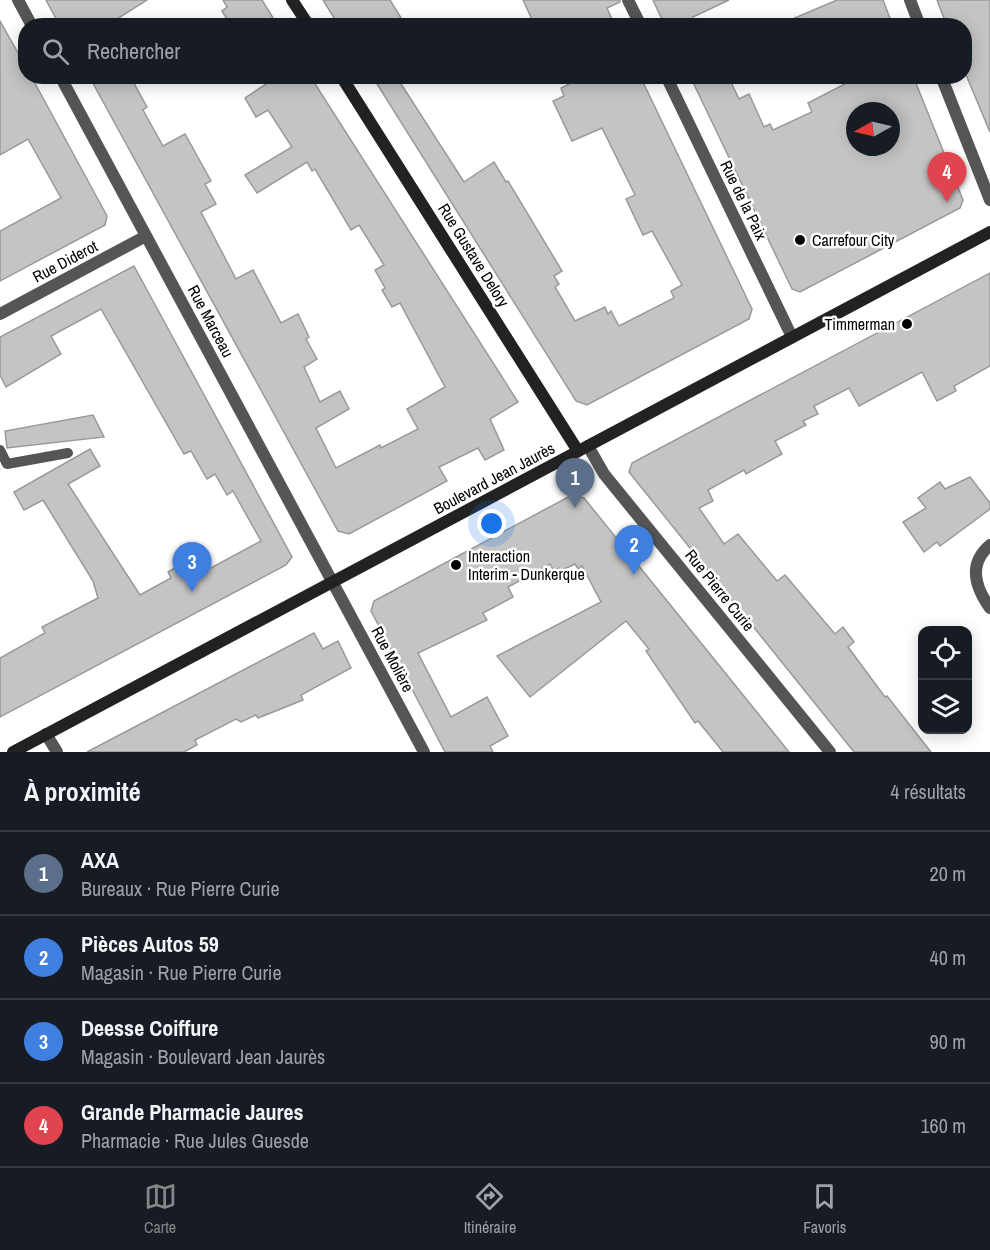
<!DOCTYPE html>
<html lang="fr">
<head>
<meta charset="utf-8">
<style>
	:root { --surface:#171b24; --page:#242831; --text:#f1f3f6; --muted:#9ea1a6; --line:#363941; --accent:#858687 }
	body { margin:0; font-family:"Archivo Narrow",sans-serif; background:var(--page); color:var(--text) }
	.controls { position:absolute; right:18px; bottom:18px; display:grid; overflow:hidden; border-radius:12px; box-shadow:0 3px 15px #0003 }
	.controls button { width:54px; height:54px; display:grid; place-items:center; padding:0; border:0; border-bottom:2px solid var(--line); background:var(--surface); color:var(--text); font:30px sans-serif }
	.compass { position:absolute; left:846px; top:102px; width:54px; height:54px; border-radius:50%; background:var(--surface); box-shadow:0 3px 15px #0003; rotate:262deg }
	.you { position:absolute; left:492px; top:524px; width:21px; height:21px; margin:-15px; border:4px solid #fff; border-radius:50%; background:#1a73e8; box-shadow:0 0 0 9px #1a73e833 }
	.badge { display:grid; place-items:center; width:39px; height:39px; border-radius:50%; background:var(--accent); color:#fff; font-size:20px; font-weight:700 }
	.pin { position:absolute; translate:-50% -50px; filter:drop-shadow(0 2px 3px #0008) }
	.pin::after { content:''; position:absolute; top:32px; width:21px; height:18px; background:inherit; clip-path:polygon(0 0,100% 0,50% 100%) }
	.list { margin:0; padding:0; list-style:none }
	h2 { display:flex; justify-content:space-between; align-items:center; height:78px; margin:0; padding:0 24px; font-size:26px }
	h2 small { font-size:20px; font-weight:400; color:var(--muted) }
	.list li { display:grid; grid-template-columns:39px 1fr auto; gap:18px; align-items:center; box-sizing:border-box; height:84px; padding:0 24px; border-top:2px solid var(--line) }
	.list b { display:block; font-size:22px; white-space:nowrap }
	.list p { margin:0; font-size:20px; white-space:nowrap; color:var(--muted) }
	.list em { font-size:20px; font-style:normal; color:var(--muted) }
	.icon { flex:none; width:33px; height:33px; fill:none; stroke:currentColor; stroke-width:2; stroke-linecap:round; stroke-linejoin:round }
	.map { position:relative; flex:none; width:990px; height:752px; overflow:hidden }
	.search { position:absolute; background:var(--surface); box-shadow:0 3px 15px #0003; left:18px; right:18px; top:18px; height:66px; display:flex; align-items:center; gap:15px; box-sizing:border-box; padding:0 21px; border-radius:24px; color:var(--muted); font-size:22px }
	.sheet { height:414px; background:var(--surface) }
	nav { display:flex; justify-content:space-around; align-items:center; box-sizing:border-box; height:84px; border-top:2px solid var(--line); background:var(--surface); font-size:16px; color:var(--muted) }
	nav a { display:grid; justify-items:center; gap:3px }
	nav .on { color:var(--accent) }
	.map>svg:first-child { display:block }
	.building { fill:#c4c4c4; stroke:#999; stroke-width:1.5; fill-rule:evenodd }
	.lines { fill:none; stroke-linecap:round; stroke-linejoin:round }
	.lane { stroke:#555; stroke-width:10 }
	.street { stroke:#555; stroke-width:12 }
	.secondary { stroke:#222; stroke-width:12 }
	.poi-dot { fill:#000; stroke:#fff; stroke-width:2 }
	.labels { text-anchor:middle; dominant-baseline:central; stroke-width:5; stroke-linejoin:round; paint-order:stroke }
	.street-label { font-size:16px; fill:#000; stroke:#fff }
	.poi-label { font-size:16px; fill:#000; stroke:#fff; text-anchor:start }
</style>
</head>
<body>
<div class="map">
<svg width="990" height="752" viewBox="0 0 990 752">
	<rect width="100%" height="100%" fill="#fff"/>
	<g class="building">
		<path d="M46 0H147L106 26H60Z"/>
		<path d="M223 0H262L278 26H231L222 11 227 7Z"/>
		<path d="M323 0H390L406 26H339Z"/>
		<path d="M523 0H620V2L607 8 615 26H587L584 18 568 26H535Z"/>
		<path d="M653 0H729L693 17 696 26H665Z"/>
		<path d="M837 0H883L893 26H776Z"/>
		<path d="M937 0H990V132L964 70V26H947Z"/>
		<path d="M0 21 26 67V76H31L107 216 105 225 0 281V231L61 198 28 139 0 155Z"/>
		<path d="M89 76H130L147 107 143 110 163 146 185 134 211 181 205 184 216 204 201 212 236 279 253 270 281 323 298 314 309 337 306 339 317 359 304 367 320 402 340 391 349 409 316 428 336 468 380 445 381 448 418 429 407 409 445 387 400 303 392 307 382 290 385 288 375 270 384 265 359 225 351 230 315 169 312 171 307 162 257 193 245 175 292 147 268 110 256 117 245 98 266 84 261 76H310L518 402 490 419 504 450 485 460 478 448 439 467 447 481 349 534 338 531Z"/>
		<path d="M372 76H396L464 182 494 162 506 182 508 181 562 271 554 276 559 284 555 287 575 321 605 307 608 314 611 311 619 326 674 298 671 291 682 285 652 231 643 235 626 199 635 195 602 128 572 141 553 101 564 96 561 88 585 76H640L752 309 749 319 587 405 576 401Z"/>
		<path d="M690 76H728L739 99 749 94 764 127 770 124 773 130 812 112 808 103 860 76H913L963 200 960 208 800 292 792 289ZM855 111H891V147H855Z"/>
		<path d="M134 266 292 557 286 565 0 717V658L45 633 42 627 98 598 93 581 43 500 24 510 14 492 90 449 100 466 68 484 140 595 171 578 168 572 189 559 198 575 261 541 233 491 227 495 215 474 207 479 191 451 184 454 101 309 51 336 61 354 6 387 0 375V337Z"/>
		<path d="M990 273V366L954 386 956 391 937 401 922 372 859 406 849 388 814 406 818 414 803 421 806 425 775 441 782 454 746 474 744 470 708 490 713 501 699 508 724 544 738 534 777 581 785 575 835 634 843 627 854 642 848 647 885 697 887 696 931 752H854L629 472 632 463Z"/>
		<path d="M93 415 104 437 7 448 5 431Z"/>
		<path d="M970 477 990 503V509L940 546 937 542 924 552 903 522 926 508 918 498 940 482 945 489Z"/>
		<path d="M572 495 584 498 789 752H723L698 721 695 723 646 651 649 649 626 621 530 697 497 656 601 602 582 566 578 569 575 564 560 571 559 568 554 571 550 564 508 587 513 597 483 613 487 620 418 653 451 717 487 697 508 736 490 746 493 752H445L371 611 374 601Z"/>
		<path d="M314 633 323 649 338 641 351 668 301 695 303 700 258 718 256 715 241 722 236 719 195 740 197 745 184 752H87Z"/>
	</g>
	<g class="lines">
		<path class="lane" d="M0 450 7 464 68 453"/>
		<g class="street">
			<path d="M18 0 32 26"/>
			<path d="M628 0 641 26"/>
			<path d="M910 0 920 26"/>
			<path d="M60 76 424 752"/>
			<path d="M666 76 792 337"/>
			<path d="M941 76 990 200"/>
			<path d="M0 314 146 236"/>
			<path d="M588 446 604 474 830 752"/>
			<path d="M990 545C968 564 975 587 990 608"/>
			<path d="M46 734 57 752"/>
		</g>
		<g class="secondary">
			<path d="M292 0 309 26"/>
			<path d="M341 76 578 451"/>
			<path d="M13 752 990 232"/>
		</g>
	</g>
	<g class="poi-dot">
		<circle cx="800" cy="240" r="6"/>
		<circle cx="907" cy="324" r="6"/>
		<circle cx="456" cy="565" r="6"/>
	</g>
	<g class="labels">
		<g class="street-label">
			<text transform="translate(744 200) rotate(64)">Rue de la Paix</text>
			<text transform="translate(474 255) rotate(58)">Rue Gustave Delory</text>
			<text transform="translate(65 261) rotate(-28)">Rue Diderot</text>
			<text transform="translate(211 321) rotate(62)">Rue Marceau</text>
			<text transform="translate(494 478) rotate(-28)">Boulevard Jean Jaurès</text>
			<text transform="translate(720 590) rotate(51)">Rue Pierre Curie</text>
			<text transform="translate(393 659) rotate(62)">Rue Molière</text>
		</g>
		<g class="poi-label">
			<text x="812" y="240">Carrefour City</text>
			<text x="895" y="324" text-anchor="end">Timmerman</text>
			<text x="468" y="556">Interaction<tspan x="468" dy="18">Interim - Dunkerque</tspan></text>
		</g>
	</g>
</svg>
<div class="controls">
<button><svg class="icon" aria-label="locate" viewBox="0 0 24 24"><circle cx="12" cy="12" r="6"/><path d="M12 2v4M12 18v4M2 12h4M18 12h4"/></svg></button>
<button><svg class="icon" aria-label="layers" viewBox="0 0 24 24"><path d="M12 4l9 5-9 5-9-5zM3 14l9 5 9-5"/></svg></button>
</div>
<svg class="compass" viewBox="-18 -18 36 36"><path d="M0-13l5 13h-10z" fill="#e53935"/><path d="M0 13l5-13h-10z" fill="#9ea1a6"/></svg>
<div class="you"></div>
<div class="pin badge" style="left:575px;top:508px;background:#5c6f8a">1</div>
<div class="pin badge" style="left:634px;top:575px;background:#3f7fe0">2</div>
<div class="pin badge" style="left:192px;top:592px;background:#3f7fe0">3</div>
<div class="pin badge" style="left:947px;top:202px;background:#e0444e">4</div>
<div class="search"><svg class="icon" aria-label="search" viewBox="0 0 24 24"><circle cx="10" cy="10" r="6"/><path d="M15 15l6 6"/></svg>Rechercher</div>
</div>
<section class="sheet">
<h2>À proximité<small>4 résultats</small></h2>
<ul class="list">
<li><span class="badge" style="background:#5c6f8a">1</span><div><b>AXA</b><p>Bureaux · Rue Pierre Curie</p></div><em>20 m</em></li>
<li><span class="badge" style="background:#3f7fe0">2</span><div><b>Pièces Autos 59</b><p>Magasin · Rue Pierre Curie</p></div><em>40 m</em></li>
<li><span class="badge" style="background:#3f7fe0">3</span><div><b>Deesse Coiffure</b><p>Magasin · Boulevard Jean Jaurès</p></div><em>90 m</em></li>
<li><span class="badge" style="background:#e0444e">4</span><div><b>Grande Pharmacie Jaures</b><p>Pharmacie · Rue Jules Guesde</p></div><em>160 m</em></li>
</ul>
</section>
<nav>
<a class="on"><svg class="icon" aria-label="map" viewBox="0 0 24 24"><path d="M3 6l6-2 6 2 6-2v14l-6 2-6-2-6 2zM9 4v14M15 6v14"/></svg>Carte</a>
<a><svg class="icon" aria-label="directions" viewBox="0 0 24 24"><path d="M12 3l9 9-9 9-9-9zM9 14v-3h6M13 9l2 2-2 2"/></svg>Itinéraire</a>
<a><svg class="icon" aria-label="saved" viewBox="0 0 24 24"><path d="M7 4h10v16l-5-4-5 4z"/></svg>Favoris</a>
</nav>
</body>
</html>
